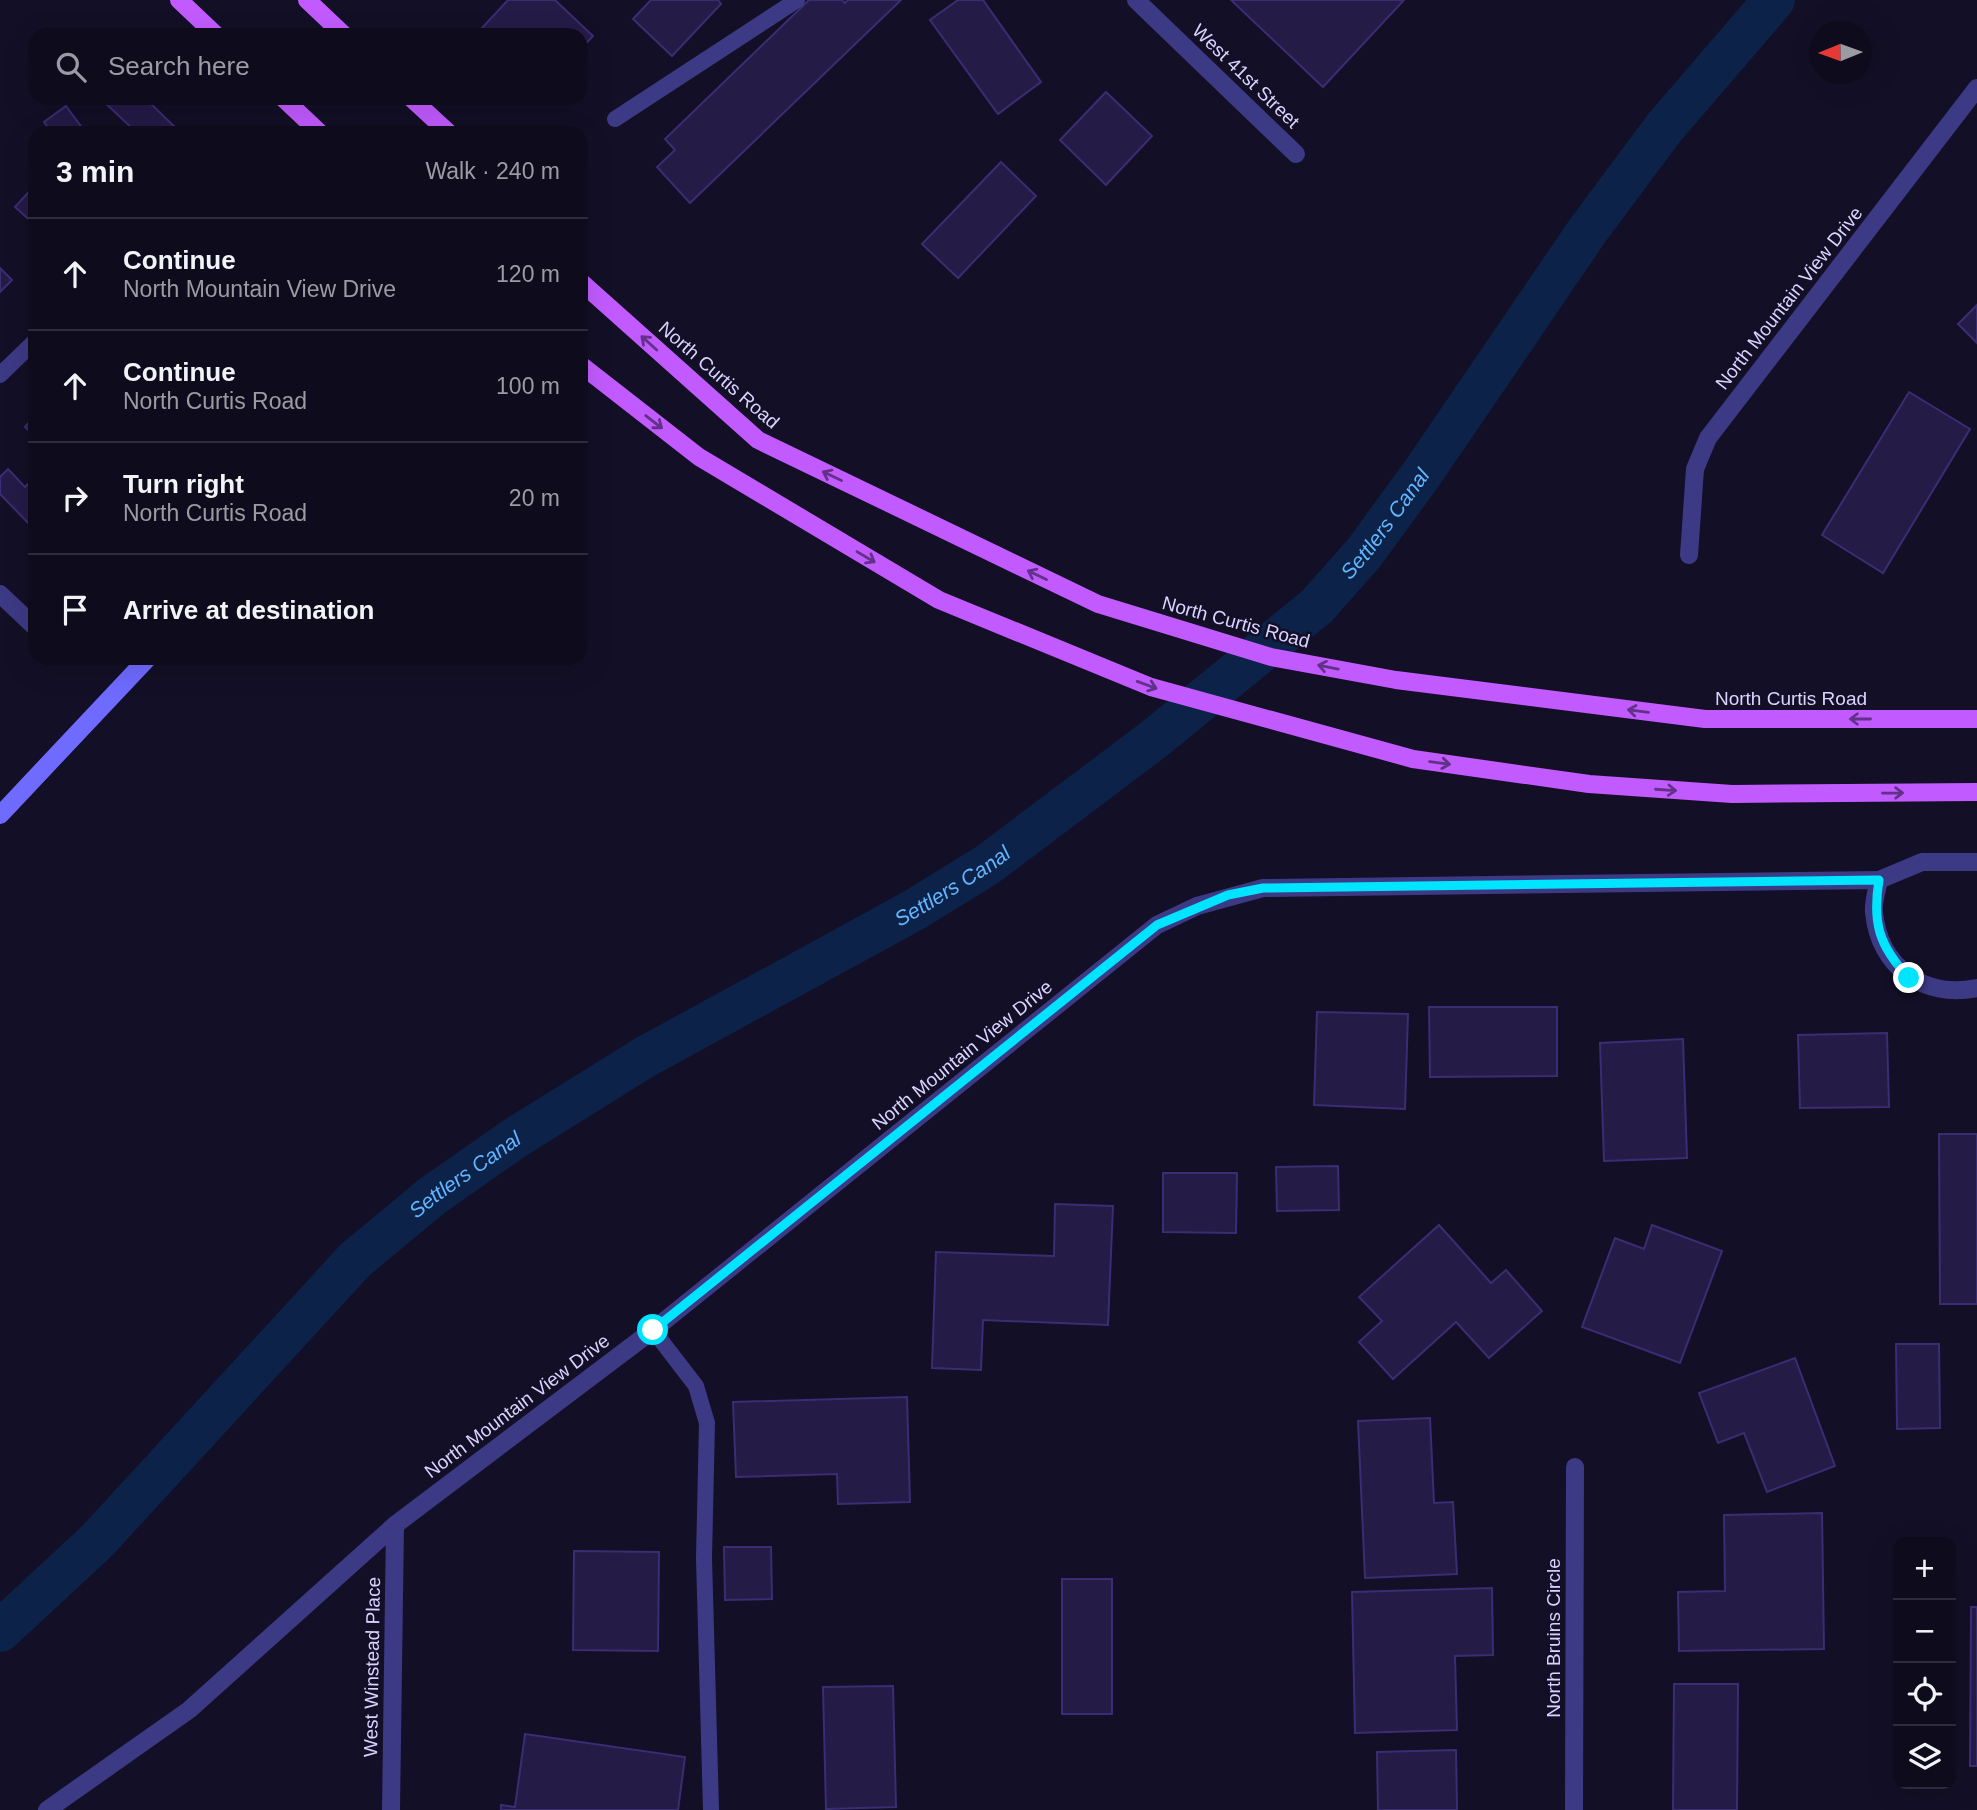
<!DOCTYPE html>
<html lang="en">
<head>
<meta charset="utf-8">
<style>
	:root { --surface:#0e0b1c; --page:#1c1929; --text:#f1f3f6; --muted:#9b9ba3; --line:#2e2b3b }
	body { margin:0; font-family:Arial,sans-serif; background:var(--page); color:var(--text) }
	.controls { position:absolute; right:21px; bottom:21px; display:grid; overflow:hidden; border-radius:14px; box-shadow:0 7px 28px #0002 }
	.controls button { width:63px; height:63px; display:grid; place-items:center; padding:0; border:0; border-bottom:2px solid var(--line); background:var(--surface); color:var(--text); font:35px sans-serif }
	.compass { position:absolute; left:1809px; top:21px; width:63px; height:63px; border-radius:50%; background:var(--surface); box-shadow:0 7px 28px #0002; rotate:269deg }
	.stop { position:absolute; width:21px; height:21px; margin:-16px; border:5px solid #00e5ff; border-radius:50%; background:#fff }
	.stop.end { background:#00e5ff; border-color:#fff; box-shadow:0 2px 7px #0008 }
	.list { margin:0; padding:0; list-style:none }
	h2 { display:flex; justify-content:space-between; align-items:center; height:91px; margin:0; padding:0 28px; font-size:30px }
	h2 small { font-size:23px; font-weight:400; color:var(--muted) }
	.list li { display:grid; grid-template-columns:46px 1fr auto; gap:21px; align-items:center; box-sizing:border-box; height:112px; padding:0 28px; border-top:2px solid var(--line) }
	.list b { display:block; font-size:26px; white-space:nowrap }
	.list p { margin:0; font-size:23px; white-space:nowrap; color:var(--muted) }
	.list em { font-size:23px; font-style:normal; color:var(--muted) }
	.icon { flex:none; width:38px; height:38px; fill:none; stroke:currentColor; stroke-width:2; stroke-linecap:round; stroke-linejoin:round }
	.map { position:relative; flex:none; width:1977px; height:1810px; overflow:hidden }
	.search { position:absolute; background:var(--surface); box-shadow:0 7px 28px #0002; left:28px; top:28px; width:560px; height:77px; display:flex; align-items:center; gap:18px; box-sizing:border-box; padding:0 24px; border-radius:21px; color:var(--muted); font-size:26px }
	.panel { position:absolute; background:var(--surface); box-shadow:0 7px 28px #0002; left:28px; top:126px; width:560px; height:539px; border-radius:21px }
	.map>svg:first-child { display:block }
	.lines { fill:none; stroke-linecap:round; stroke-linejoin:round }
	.canal { stroke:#0c2248; stroke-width:42 }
	.building { fill:#241b47; stroke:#3b2d73; stroke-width:2 }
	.lane { stroke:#3d3a85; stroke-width:16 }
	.street { stroke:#3d3a85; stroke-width:18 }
	.secondary { stroke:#6f6bff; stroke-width:18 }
	.primary { stroke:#c25bff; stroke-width:18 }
	.oneway { stroke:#623188 }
	.route { stroke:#00e5ff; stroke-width:9 }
	.labels { text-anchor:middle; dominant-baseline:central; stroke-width:5; stroke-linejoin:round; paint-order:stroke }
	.street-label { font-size:19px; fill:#d9d4ff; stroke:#130f26 }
	.water-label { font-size:21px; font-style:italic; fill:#62b6ff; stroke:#130f26 }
</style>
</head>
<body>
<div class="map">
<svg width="1977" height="1810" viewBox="0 0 1977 1810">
	<rect width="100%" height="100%" fill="#130f26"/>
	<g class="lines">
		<path class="canal" id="s1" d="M0 1631 97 1541 355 1260 432 1196 515 1138 645 1057 914 910 987 865 1153 740 1317 606 1364 553 1423 472 1588 230 1664 128 1774 0"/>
	</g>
	<g class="building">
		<path d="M508 0H555L593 36 581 49V35H487L481 29Z"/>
		<path d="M651 0H718L721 4 672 56 633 19Z"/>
		<path d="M809 0H842L845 3 848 0H901L690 203 657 167 675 150 665 139Z"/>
		<path d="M958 0H983L1041 82 998 114 930 20Z"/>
		<path d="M1231 0H1404L1323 87Z"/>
		<path d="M1106 92 1152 136 1106 185 1060 140Z"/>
		<path d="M100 98H145L181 133H137Z"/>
		<path d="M66 106 86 133H52L44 122Z"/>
		<path d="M1001 162 1036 196 958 278 922 244Z"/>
		<path d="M35 185V225L15 207Z"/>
		<path d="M0 268 12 280 0 292Z"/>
		<path d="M1977 305V343L1958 324Z"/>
		<path d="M1909 392 1970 429 1883 573 1822 535Z"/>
		<path d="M35 416V436L25 427Z"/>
		<path d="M8 469 25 487 35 477V530L0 494V477Z"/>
		<path d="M1429 1007H1557V1076L1430 1077Z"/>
		<path d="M1317 1012 1408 1014 1405 1109 1314 1105Z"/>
		<path d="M1887 1033 1889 1107 1800 1108 1798 1035Z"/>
		<path d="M1683 1039 1687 1158 1604 1161 1600 1043Z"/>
		<path d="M1939 1134H1977V1304H1940Z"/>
		<path d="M1338 1166 1339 1210 1277 1211 1276 1167Z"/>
		<path d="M1163 1173H1237L1236 1233 1163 1232Z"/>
		<path d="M1055 1204 1113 1206 1108 1325 983 1320 981 1370 932 1368 936 1252 1054 1256Z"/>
		<path d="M1439 1225 1491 1283 1506 1270 1542 1311 1489 1358 1456 1322 1393 1379 1359 1342 1382 1321 1359 1297Z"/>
		<path d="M1652 1225 1722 1251 1680 1363 1582 1327 1615 1238 1644 1249Z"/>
		<path d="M1896 1344H1939L1940 1428 1897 1429Z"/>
		<path d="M1795 1358 1835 1466 1767 1492 1744 1433 1718 1443 1699 1393Z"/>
		<path d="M907 1397 910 1502 838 1504 837 1474 736 1477 733 1402Z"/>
		<path d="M1430 1418 1434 1503 1453 1502 1457 1574 1365 1578 1358 1421Z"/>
		<path d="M1822 1513 1824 1649 1679 1651 1678 1592 1725 1591 1724 1515Z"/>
		<path d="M724 1547H771L772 1599 725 1600Z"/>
		<path d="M574 1551 659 1552 658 1651 573 1650Z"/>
		<rect x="1062" y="1579" width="50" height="135"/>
		<path d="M1492 1588 1493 1655 1455 1656 1457 1730 1355 1733 1352 1592Z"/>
		<path d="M1971 1607H1977V1766H1970Z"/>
		<path d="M1674 1684H1738L1737 1810H1673Z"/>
		<path d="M893 1686 896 1807 826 1809 823 1687Z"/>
		<path d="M525 1734 685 1757 678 1810H501V1805L515 1807Z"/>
		<path d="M1456 1750 1457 1810H1378L1377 1752Z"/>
	</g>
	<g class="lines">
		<g class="lane">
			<path d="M615 119 797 0"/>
			<path d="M0 375 35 341"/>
			<path d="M653 1330 696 1386 707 1423 704 1558 711 1810"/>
		</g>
		<g class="street">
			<path d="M1136 0 1296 154"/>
			<path d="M1689 555 1695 469 1708 438 1977 88"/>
			<path d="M0 594 35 627"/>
			<path d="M1977 862H1922L1879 880C1877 890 1873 902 1874 912 1879 967 1924 999 1977 988"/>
			<path d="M47 1810 189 1710 395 1525 653 1330 1157 925 1197 906 1263 888 1879 880"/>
			<path d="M391 1810 395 1525"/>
			<path d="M1574 1810 1575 1467"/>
		</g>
		<path class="secondary" d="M0 815 148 658"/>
		<g class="primary">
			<path d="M179 0 216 35"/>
			<path d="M307 0 344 35"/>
			<path d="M283 98 320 133"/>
			<path d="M411 98 449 133"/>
			<path d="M581 282 758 440 1098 604 1271 657 1396 680 1705 719H1977"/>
			<path d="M581 365 699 457 939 600 1151 687 1413 759 1589 784 1732 794 1977 792"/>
		</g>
	</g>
	<defs><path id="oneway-shaft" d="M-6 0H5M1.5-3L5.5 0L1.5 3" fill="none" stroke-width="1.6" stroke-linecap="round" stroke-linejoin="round" transform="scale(1.75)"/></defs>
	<g class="oneway">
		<use href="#oneway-shaft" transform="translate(649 343) rotate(-138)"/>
		<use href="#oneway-shaft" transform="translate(654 422) rotate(38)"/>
		<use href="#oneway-shaft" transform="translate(832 476) rotate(-154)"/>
		<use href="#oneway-shaft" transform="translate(866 557) rotate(31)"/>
		<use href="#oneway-shaft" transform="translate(1037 575) rotate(-154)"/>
		<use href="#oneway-shaft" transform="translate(1328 667) rotate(-169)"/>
		<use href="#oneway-shaft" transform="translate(1147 685) rotate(20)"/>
		<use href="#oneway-shaft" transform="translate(1638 711) rotate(-173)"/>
		<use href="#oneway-shaft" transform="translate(1860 719) rotate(-180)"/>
		<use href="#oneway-shaft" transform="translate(1440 763) rotate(8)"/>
		<use href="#oneway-shaft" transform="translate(1666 790) rotate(4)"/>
		<use href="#oneway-shaft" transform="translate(1893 793) rotate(-1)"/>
	</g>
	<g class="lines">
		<path class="route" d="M653 1330 1157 925 1228 895 1263 888 1879 880C1872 923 1879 946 1909 978"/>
	</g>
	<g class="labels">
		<g class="street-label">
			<text transform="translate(1246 76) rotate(44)">West 41st Street</text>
			<text transform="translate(1789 298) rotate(-52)">North Mountain View Drive</text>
			<text transform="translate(719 375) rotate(41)">North Curtis Road</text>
			<text transform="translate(1236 622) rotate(15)">North Curtis Road</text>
			<text x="1791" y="698">North Curtis Road</text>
			<text transform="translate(962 1055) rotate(-39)">North Mountain View Drive</text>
			<text transform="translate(517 1406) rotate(-37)">North Mountain View Drive</text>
			<text transform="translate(1553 1638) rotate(-90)">North Bruins Circle</text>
			<text transform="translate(372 1667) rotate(-89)">West Winstead Place</text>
		</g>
		<g class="water-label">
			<text stroke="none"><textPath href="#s1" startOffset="1787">Settlers Canal</textPath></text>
			<text stroke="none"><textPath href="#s1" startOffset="1220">Settlers Canal</textPath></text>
			<text stroke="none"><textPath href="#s1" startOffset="653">Settlers Canal</textPath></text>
		</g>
	</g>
</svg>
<div class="controls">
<button>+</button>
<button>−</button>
<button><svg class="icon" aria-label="locate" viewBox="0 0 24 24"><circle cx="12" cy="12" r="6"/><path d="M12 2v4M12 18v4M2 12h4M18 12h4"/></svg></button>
<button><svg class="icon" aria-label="layers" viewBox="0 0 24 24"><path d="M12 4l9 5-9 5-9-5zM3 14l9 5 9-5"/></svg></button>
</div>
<svg class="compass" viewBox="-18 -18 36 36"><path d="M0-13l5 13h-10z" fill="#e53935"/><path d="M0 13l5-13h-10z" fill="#9b9ba3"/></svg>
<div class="stop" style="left:653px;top:1330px"></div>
<div class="stop end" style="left:1909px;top:978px"></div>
<div class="search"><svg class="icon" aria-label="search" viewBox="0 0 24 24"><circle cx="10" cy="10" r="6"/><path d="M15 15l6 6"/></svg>Search here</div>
<section class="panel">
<h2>3 min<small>Walk · 240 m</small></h2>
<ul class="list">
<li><svg class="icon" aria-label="ahead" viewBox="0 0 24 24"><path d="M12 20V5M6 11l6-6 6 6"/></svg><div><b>Continue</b><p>North Mountain View Drive</p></div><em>120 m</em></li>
<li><svg class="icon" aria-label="ahead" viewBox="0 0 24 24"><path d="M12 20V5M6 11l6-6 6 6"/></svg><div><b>Continue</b><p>North Curtis Road</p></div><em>100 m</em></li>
<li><svg class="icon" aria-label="right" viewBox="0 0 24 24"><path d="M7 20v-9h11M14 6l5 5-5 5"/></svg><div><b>Turn right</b><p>North Curtis Road</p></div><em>20 m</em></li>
<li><svg class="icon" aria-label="arrive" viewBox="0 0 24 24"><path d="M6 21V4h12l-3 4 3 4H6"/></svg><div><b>Arrive at destination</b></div></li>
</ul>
</section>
</div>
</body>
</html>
